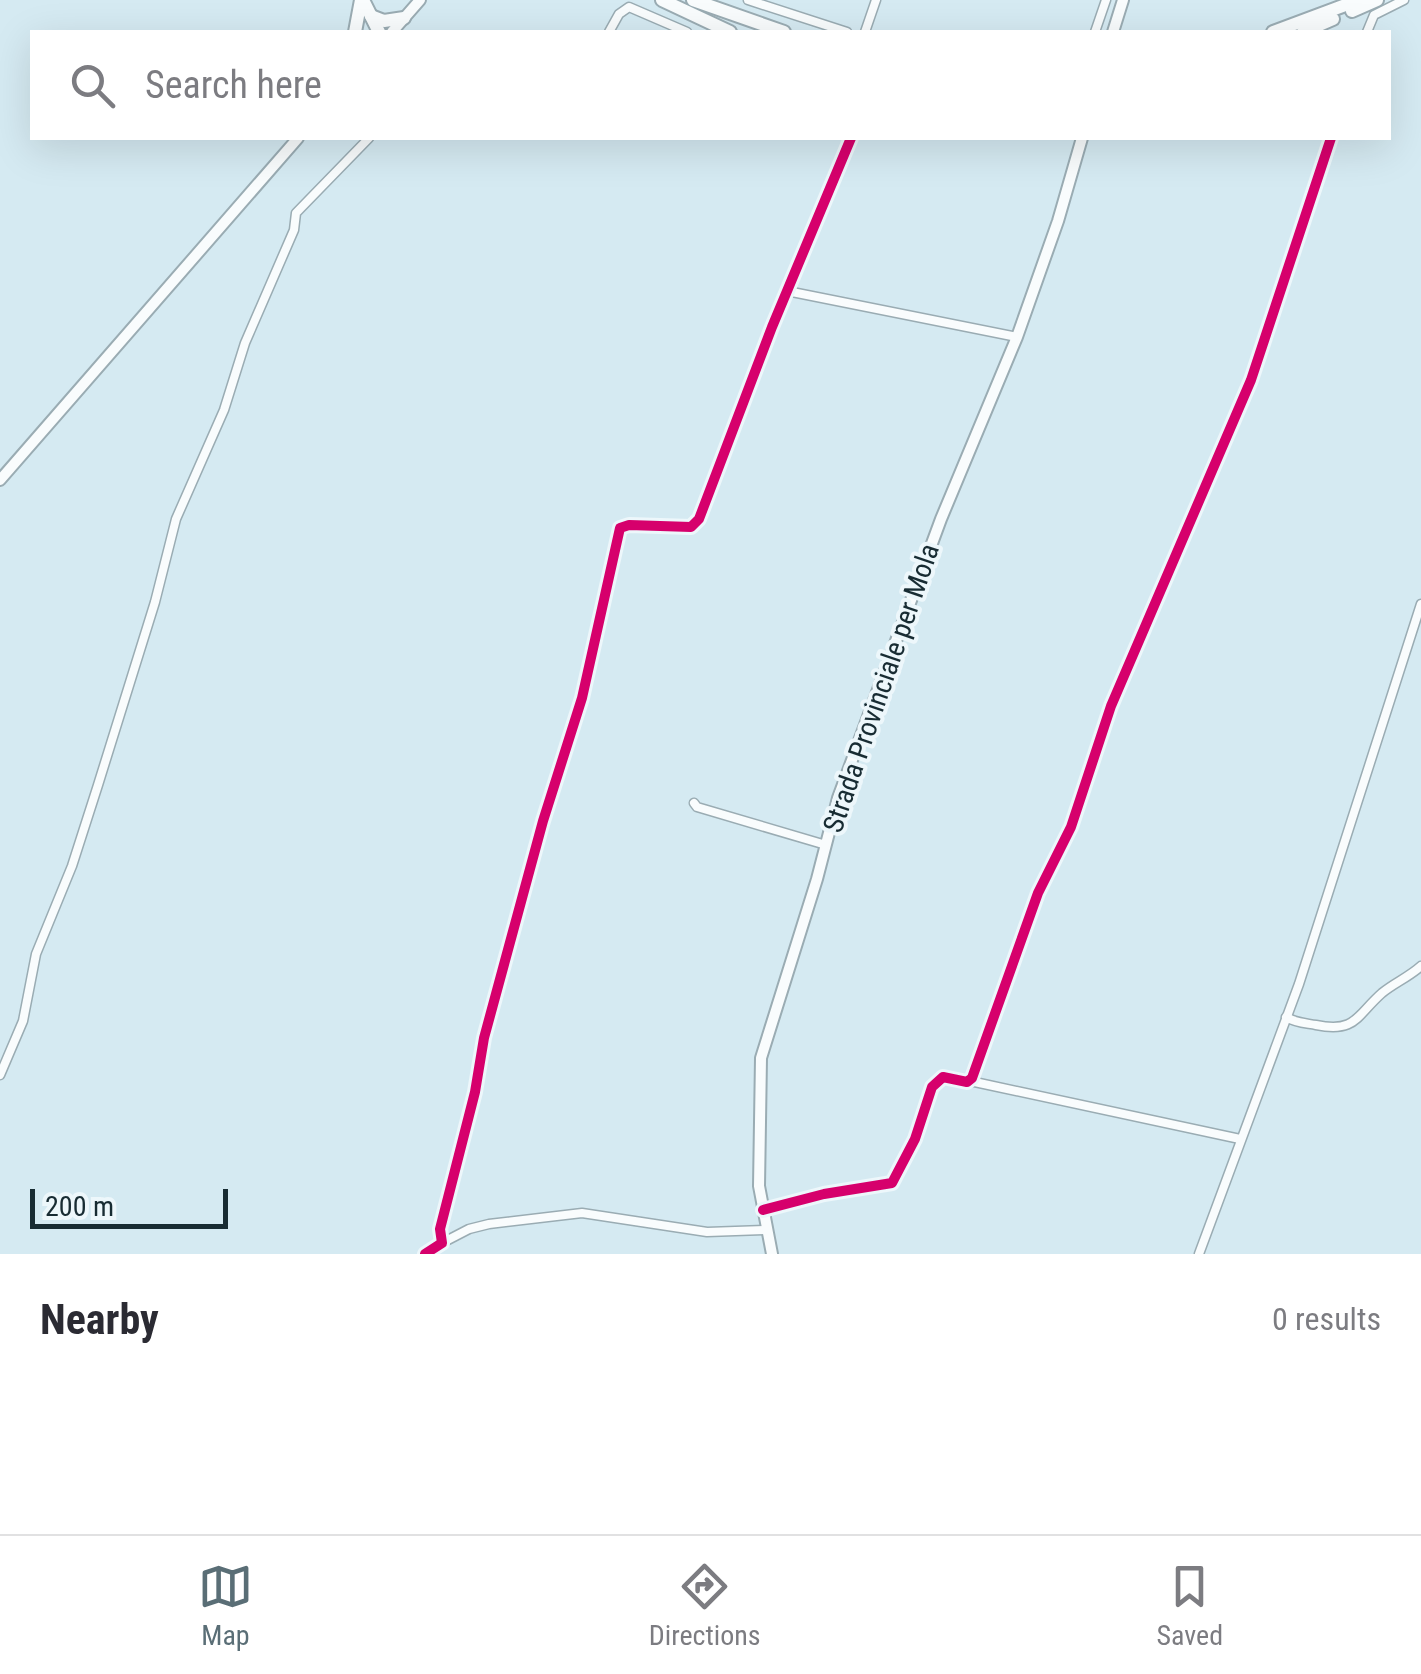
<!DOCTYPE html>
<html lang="en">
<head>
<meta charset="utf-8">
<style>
	:root { --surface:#fff; --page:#f7f7f7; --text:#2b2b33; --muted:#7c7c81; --line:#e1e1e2; --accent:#5a6e76 }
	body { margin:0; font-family:"Roboto Condensed",sans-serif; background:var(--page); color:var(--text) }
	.scale { position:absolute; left:30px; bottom:25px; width:198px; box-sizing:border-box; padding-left:10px; border:5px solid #182c33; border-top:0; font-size:28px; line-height:35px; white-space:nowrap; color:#182c33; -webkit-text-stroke:8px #edf7fb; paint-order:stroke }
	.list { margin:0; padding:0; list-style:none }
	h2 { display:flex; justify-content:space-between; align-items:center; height:130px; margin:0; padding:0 40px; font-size:42px }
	h2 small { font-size:32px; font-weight:400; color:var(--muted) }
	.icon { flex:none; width:55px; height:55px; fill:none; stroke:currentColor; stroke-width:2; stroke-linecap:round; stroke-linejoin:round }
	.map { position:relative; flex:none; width:1421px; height:1254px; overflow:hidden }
	.search { position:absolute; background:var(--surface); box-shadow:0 10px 40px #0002; left:30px; right:30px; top:30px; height:110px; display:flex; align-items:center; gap:25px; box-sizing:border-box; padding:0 35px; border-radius:0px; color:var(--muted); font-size:38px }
	.sheet { height:280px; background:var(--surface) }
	nav { display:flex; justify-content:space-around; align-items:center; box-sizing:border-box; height:140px; border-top:2px solid var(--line); background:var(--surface); font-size:28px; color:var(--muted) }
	nav a { display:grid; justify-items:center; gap:5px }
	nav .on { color:var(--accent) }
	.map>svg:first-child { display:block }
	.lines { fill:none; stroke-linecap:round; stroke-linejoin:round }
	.street-casing { stroke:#9aacb3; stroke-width:11 }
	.secondary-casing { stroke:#9aacb3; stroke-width:14 }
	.highway-casing { stroke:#9aacb3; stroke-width:16 }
	.street { stroke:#f9fcfd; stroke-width:8 }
	.secondary { stroke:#f9fcfd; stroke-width:10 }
	.highway { stroke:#f9fcfd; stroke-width:12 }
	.cycleway-casing { stroke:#edf7fb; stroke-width:16 }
	.cycleway { stroke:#d6006c; stroke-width:10 }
	.labels { text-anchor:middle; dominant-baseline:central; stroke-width:8; stroke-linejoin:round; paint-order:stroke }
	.street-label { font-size:28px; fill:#182c33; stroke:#edf7fb }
</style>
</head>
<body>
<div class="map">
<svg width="1421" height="1254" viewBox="0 0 1421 1254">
	<rect width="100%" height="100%" fill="#d5eaf2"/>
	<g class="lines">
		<g class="street-casing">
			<g id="street">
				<path d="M748 0 847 32"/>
				<path d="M609 32 619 14 629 7 687 32"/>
				<path d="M865 32 876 0"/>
				<path d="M1095 32 1106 0"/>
				<path d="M1367 32 1374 15 1404 0"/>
				<path d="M787 291 1017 337"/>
				<path d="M694 803 697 807 826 845"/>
				<path d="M1286 1017C1296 1023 1305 1023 1316 1025 1356 1033 1356 1016 1382 993 1394 983 1409 977 1421 966"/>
				<path d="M0 1075 23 1021 36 954 72 866 98 785 155 602 176 519 224 410 245 343 294 230 296 213 369 138"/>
				<path d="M970 1081 1240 1139"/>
				<path d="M763 1210 824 1194 892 1183 915 1139 932 1087 943 1077 967 1082 972 1078 1038 893 1071 827 1111 706 1251 380 1331 138"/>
				<path d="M442 1243 469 1229 489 1224 582 1213 707 1232 766 1230"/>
				<path d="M425 1254 442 1243 440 1229 475 1092 484 1038 543 821 582 698 620 528 629 525 691 527 699 519 772 327 851 138"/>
				<path d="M1199 1254 1299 984 1421 604"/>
			</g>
		</g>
		<g class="secondary-casing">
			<g id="secondary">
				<path d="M392 32 420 0"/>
				<path d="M1113 32 1123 0"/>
				<path d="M0 480 298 138"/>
				<path d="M772 1254 759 1186 761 1058 817 879 838 798 941 519 1017 337 1058 221 1082 138"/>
			</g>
		</g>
		<g class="highway-casing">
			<g id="highway">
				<path d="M363 0 379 32"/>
				<path d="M662 0 730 32"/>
				<path d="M693 0 784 32"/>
				<path d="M1352 11 1377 0"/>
				<path d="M371 16 384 21 404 18"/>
				<path d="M355 32 361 0"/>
				<path d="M1273 32 1359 0"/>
				<path d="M1303 32 1333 19"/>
			</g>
		</g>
		<use href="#street" class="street"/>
		<use href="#secondary" class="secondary"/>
		<use href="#highway" class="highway"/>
		<g class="cycleway-casing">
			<g id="cycleway">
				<path d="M763 1210 824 1194 892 1183 915 1139 932 1087 943 1077 967 1082 972 1078 1038 893 1071 827 1111 706 1251 380 1331 138"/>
				<path d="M425 1254 442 1243 440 1229 475 1092 484 1038 543 821 582 698 620 528 629 525 691 527 699 519 772 327 851 138"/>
			</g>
		</g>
		<use href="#cycleway" class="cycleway"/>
	</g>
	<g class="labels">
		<g class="street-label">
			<text transform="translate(881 688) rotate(-71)">Strada Provinciale per Mola</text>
		</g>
	</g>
</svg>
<div class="scale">200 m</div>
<div class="search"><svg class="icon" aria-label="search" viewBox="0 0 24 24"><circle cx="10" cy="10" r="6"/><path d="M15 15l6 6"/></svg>Search here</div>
</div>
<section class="sheet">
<h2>Nearby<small>0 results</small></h2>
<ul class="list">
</ul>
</section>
<nav>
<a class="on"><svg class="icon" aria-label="map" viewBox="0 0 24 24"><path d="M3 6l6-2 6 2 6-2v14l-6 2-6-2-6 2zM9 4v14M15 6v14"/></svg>Map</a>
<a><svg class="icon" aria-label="directions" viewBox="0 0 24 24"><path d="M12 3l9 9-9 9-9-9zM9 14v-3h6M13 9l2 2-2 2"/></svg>Directions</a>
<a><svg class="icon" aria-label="saved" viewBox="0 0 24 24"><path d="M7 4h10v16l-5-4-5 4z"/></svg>Saved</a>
</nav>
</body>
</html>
